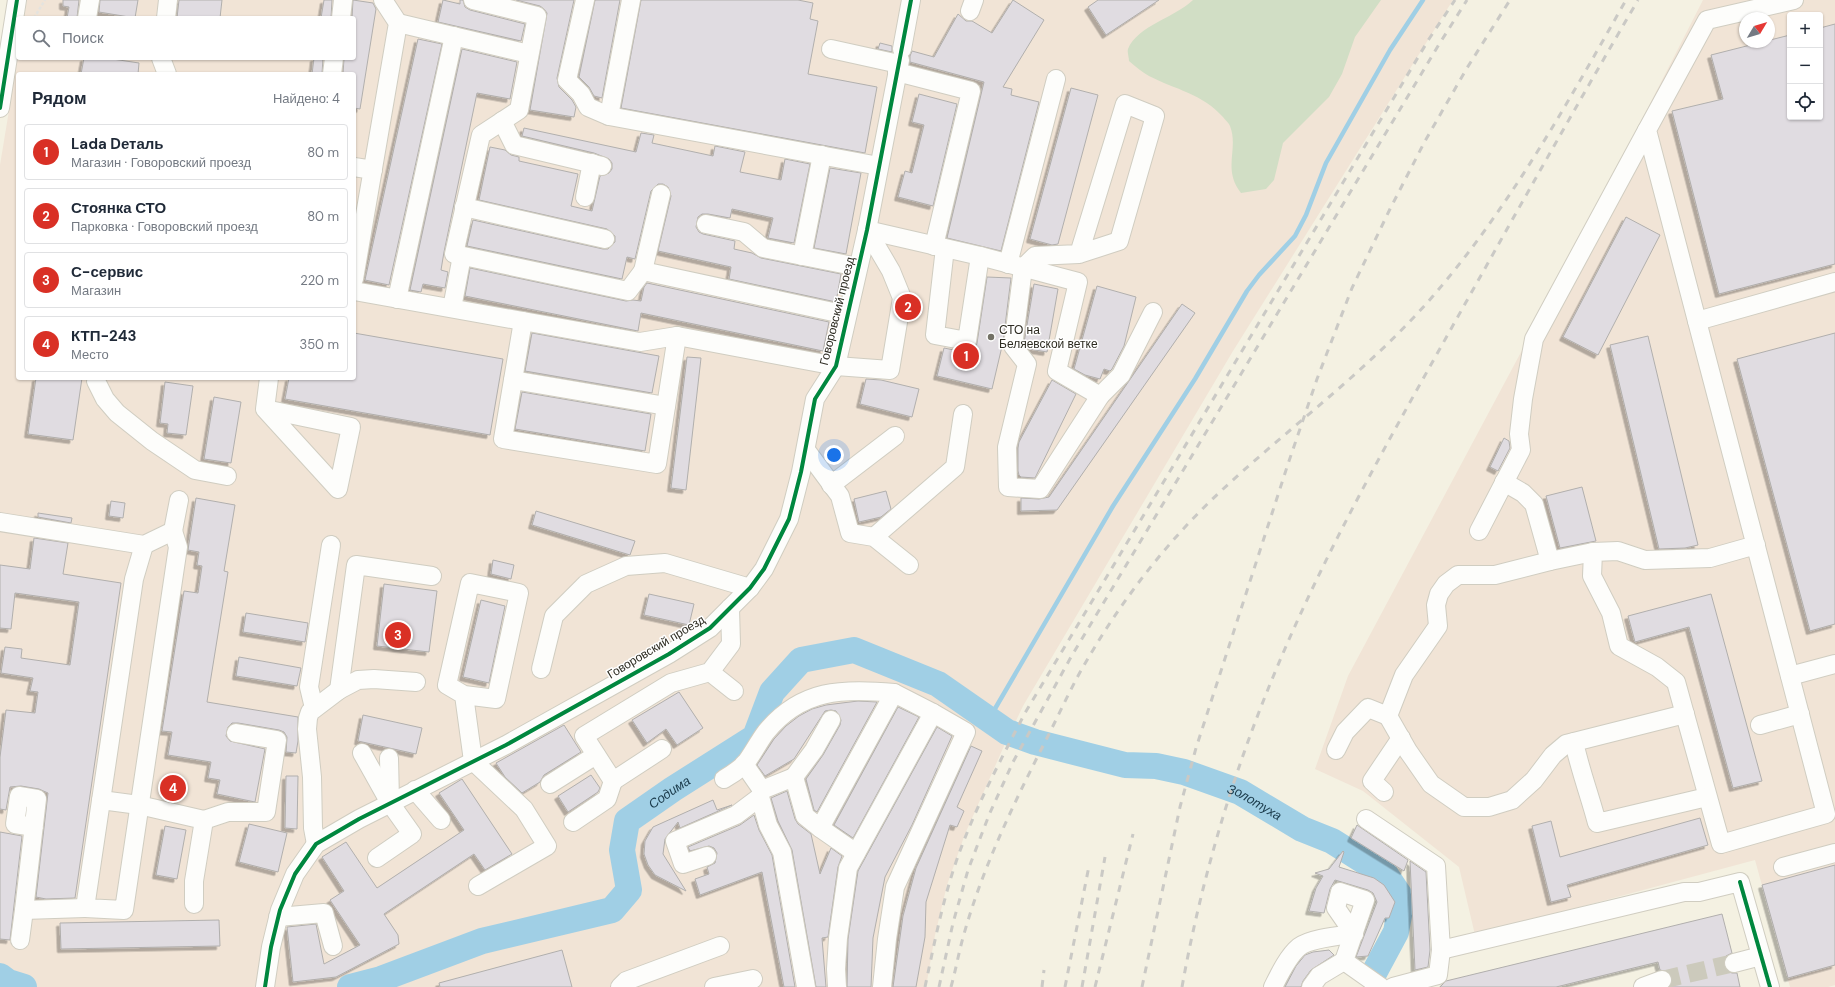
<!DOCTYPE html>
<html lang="ru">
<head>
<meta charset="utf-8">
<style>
	:root { --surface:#fff; --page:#f6f6f7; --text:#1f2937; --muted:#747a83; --line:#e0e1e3; --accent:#d93025 }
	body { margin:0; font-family:"DM Sans",sans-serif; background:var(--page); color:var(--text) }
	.controls { position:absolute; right:12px; top:12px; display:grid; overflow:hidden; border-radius:4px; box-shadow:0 1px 3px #0004 }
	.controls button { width:36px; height:36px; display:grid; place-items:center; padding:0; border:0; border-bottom:1px solid var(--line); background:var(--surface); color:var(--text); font:20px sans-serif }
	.compass { position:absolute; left:1739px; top:12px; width:36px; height:36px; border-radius:50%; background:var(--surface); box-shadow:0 1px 3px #0004; rotate:52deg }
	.you { position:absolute; left:834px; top:455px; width:14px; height:14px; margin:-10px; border:3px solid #fff; border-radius:50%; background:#1a73e8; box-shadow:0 0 0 6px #1a73e833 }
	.badge { display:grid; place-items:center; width:26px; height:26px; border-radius:50%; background:var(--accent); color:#fff; font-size:13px; font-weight:700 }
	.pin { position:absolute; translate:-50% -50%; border:2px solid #fff; box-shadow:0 1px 4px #0006 }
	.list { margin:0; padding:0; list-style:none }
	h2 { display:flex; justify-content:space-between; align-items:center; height:52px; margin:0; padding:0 16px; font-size:17px }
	h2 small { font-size:13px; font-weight:400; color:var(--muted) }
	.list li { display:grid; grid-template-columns:26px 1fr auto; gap:12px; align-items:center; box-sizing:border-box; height:56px; margin:0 8px 8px; padding:0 8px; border:1px solid var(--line); border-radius:4px }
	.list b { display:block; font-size:15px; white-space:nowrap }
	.list p { margin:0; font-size:13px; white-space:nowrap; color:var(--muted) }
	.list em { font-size:13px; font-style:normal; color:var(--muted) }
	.icon { flex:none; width:22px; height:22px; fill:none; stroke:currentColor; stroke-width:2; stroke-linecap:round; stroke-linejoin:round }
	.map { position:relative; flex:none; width:1835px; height:987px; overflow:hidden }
	.search { position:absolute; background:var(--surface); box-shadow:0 1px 3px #0004; left:16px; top:16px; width:340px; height:44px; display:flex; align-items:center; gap:10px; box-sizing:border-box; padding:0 14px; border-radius:4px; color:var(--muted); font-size:15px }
	.panel { position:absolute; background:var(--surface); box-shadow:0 1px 3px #0004; left:16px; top:72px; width:340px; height:308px; border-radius:4px }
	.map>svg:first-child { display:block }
	.industrial { fill:#f1e4d6; fill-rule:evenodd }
	.green { fill:#d1dec5 }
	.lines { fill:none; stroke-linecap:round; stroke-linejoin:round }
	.stream { stroke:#a0cfe5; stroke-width:4.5 }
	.river { stroke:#a0cfe5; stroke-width:26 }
	.building { fill:#e0dce1; stroke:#b1afad; filter:url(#shadow) }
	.minor-tunnel { stroke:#cccabc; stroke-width:18; stroke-dasharray:18 9; stroke-linecap:butt }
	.minor-casing { stroke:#d0cdc1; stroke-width:20 }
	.path { stroke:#e4e3df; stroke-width:2.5; stroke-dasharray:3 2; stroke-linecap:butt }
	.minor { stroke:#fdfdfb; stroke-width:18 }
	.rail { stroke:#cac9c5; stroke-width:3; stroke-dasharray:7 7; stroke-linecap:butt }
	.cycleway-casing { stroke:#fff; stroke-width:6 }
	.cycleway { stroke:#00873e; stroke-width:4 }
	.poi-dot { fill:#737165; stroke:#fff; stroke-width:1.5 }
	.labels { text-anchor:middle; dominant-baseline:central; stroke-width:3; stroke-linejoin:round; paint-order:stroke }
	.street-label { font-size:12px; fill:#2e2c22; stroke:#fff }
	.poi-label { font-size:12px; fill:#2e2c22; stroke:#fff; text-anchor:start }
	.water-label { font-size:13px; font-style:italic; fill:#1a3a4a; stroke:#fff }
</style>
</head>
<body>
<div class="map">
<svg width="1835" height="987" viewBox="0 0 1835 987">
	<defs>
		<filter id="shadow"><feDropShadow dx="-3.5" dy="3.5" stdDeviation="0" flood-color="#0004"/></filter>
	</defs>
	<rect width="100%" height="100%" fill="#f4f1e2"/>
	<g class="industrial">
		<path d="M27 0H1453L1233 351 1023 706 1004 746 965 834 947 885 935 935 926 987H0V165L18 56V58H354V18H24ZM18 74H354V378H18Z"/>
		<path d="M1703 0H1835V985L1828 987H1790L1755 860 1475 935 1459 867 1363 791 1315 769 1348 676 1566 268ZM1790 15H1820V117H1790ZM1745 18H1769V42H1745Z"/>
	</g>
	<path class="green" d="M1193 0H1381L1355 37 1342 74 1329 97 1283 143 1274 180 1266 189 1241 193C1222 169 1239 149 1230 126 1229 123 1225 120 1223 117 1203 94 1174 89 1149 76 1142 72 1135 66 1129 61 1129 57 1127 52 1128 49 1137 26 1176 17 1193 0Z"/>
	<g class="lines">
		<path class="stream" d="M989 719 1113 506 1195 379 1247 291 1259 275 1295 236 1306 215 1326 163 1390 50 1423 0"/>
		<g class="river">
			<path d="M0 976 8 982 24 987"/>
			<path id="s1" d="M350 987 381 979 482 941 612 910 629 890 622 850 627 821 673 789 755 737 772 692 801 660 854 650 938 684 1007 732 1035 742 1125 765 1156 766 1184 772 1240 792 1302 829 1332 841 1386 875 1402 899 1396 932 1374 973"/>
		</g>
	</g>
	<g class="building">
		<path d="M63 0H79L77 18H67L69 7 63 6Z"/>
		<path d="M100 0H138L135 18 99 12Z"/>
		<path d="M179 0H222L220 18H177Z"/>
		<path d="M324 0H332L331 18H321Z"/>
		<path d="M353 0 373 3 376 9 360 109 354 108V74H343L344 58H354V18H352Z"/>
		<path d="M443 0 460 4V0H463L465 7 470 10 525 24 521 41 438 22Z"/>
		<path d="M516 0H574L557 78 559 87 572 100 576 107 574 117 530 110 547 13 544 9 540 6Z"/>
		<path d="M595 0H620L602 98 594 96 589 87 579 77Z"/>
		<path d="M641 0H798L813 3 810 19 818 21 808 74 877 87 865 153 621 108Z"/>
		<path d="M1013 0 1044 20 1003 87 1012 89 1011 95 1039 102 1001 251 947 238 984 82 910 62V56L912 51 934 57 958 14 966 21H972L992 33Z"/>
		<path d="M1098 0H1159L1106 35 1088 7Z"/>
		<path d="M1835 24V264L1719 294 1672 111 1723 99 1711 55 1790 35V117H1820V28Z"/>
		<path d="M418 39 442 44 389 285 365 280Z"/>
		<path d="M880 43 892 46V52L878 49Z"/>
		<path d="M462 49 517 62 510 99 477 93 444 252 441 270 448 272 445 288 423 284 421 292 410 290Z"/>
		<path d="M84 58H106L139 63 138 74H81Z"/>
		<path d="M314 58H323L322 74H312Z"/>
		<path d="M1071 88 1098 95 1058 244 1052 245 1030 239Z"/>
		<path d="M919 94 957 104 933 206 898 197 905 171 912 173 924 125 912 122Z"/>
		<path d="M524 128 636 152 641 133 654 135 652 143 713 156 715 146 745 152 740 172 781 180 785 159 810 164 794 243 768 238 773 218 732 209 730 218 708 214H702L698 217 696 227 699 232 703 234 735 241 734 249 752 253 761 258 841 274 836 302 729 279 731 267 658 251 671 196 668 187 663 184H658L651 191 635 259 627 257 622 279 467 246 473 220 603 249H608L615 242V236L607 229 479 200 490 147 505 150 511 155 519 157V161L578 174 571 206 592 211 600 176 609 173 612 169V163L609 159 594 153 522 136Z"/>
		<path d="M830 168 861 173 846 254 814 248Z"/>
		<path d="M1626 217 1660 235 1598 355 1563 337Z"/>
		<path d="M470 268 626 301 633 300 641 301 644 287 647 283 829 322 823 351 641 313 638 331 465 296Z"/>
		<path d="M987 277 1011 278 1003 342 992 389 937 376 944 348 974 354 977 343Z"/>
		<path d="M1034 284 1058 289 1047 352 1029 349 1024 343Z"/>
		<path d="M1097 286 1136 297 1124 346 1112 369 1110 371 1104 369 1100 379 1085 375 1074 369Z"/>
		<path d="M1182 304 1195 313 1057 510 1021 511V498L1039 499 1049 497Z"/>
		<path d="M354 333 503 359 490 435 285 399 289 378H354Z"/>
		<path d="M532 333 659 356 652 393 525 371Z"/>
		<path d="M1835 333V624L1810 631 1737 359Z"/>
		<path d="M1648 336 1698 545 1685 548 1659 549 1610 345Z"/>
		<path d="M687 357 701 358 686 490 671 488Z"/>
		<path d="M36 378H82L73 440 28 434Z"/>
		<path d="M866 379 881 380 919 389 912 417 860 404Z"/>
		<path d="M1052 380 1076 394 1035 478 1021 477 1019 475 1018 471V448L1019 442Z"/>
		<path d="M165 382 193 386 186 435 167 433 168 424 160 423Z"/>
		<path d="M522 392 651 414 645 451 515 429Z"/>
		<path d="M214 397 241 402 231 463 204 459Z"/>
		<path d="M1504 438 1509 441 1510 448 1498 471 1490 467Z"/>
		<path d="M1582 487 1596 541 1560 548 1546 496Z"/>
		<path d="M886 491 891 509 881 517 859 522 854 499Z"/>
		<path d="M196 498 235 505 224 571 228 572 207 702 298 717V741L296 753 286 752 287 737 284 732 279 730 238 723H232L228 727 226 736 230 741 265 749 255 802 217 794 220 780 208 778 211 762 168 755 172 732 162 731 184 591 198 593 202 566 197 565 199 552 188 550Z"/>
		<path d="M111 501 125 503 123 518 109 516Z"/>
		<path d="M536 511 635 541 630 555 532 525Z"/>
		<path d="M38 513 72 518 71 523 38 517Z"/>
		<path d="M34 538 68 543 63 574 121 583 75 898 46 899 36 897 48 793 39 789 21 786 10 787 6 810 0 809V757L6 710 35 713 38 692 30 691 33 678 1 673 5 647 22 649 21 658 70 665 79 602 15 593 11 629 0 628V565L30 569Z"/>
		<path d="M493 560 514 565 511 579 491 574Z"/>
		<path d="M384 584 437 591 429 652 377 646Z"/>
		<path d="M649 594 694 604 689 625 644 615Z"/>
		<path d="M1711 594 1762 781 1733 788 1689 627 1635 642 1628 616Z"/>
		<path d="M481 600 505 606 489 683 463 677Z"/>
		<path d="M246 613 308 623 305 642 243 632Z"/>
		<path d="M239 657 301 668 297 686 236 676Z"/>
		<path d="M679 692 703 728 677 745 666 729 647 743 632 720Z"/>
		<path d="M858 701 877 702 817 812 814 810 806 779 823 755 840 725 841 720 836 711 831 710 825 711 794 759 765 776 757 765 774 739 786 726 799 716 812 709 826 705Z"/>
		<path d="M898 707 919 717 853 838 834 825Z"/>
		<path d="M363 715 422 728 416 754 358 741Z"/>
		<path d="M564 725 581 752 544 775 540 782 522 793 505 777 496 763Z"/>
		<path d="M937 727 952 736 912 825 885 877 873 938 871 987H847L848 939 858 871Z"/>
		<path d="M971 746 982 751 957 807 964 811 957 827 950 825 926 902 925 937 916 987H893L903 916 916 868Z"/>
		<path d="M591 775 600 788 598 792 568 812 558 796Z"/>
		<path d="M286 776H298L297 829 285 828Z"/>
		<path d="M462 779 512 854 485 870 474 854 384 914 398 935 399 944 336 977 293 982 287 927 316 924 324 964 360 945 330 900 344 891 322 857 346 842 377 888 464 830 439 793Z"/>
		<path d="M787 791 795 819 798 824 811 834 820 874 831 848 842 856 838 867 828 937 822 938 826 987H816L792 850 778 821 771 798Z"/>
		<path d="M713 800 717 810 732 805 680 828 678 822 665 839 663 854 686 891 655 875 648 865 644 854 645 841 653 827Z"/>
		<path d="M754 815 759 830 772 855 795 987H784L762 872 700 895 695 879 709 874 707 867 715 863 717 853 714 848 709 846 690 851 688 847 740 825Z"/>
		<path d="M1700 818 1708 845 1567 885 1571 897 1551 902 1532 826 1551 821 1560 857Z"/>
		<path d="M249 824 287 833 278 872 239 862Z"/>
		<path d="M1357 825 1408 860 1404 871 1351 838Z"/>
		<path d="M165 826 186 830 177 879 156 875Z"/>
		<path d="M0 832 22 836 10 940 0 939Z"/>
		<path d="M1343 851 1344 852 1339 867 1374 878 1384 885 1395 902 1389 918H1385L1368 956 1356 957 1377 902 1373 893 1368 890 1335 880 1330 889 1324 913 1309 911 1316 888 1323 876 1315 873 1329 869Z"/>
		<path d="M1410 861 1426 872 1430 950 1428 967 1415 970Z"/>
		<path d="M1835 865V965L1788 978 1762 885Z"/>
		<path d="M1722 914 1732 953 1726 956 1724 965 1727 971 1732 973H1737L1740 987H1670L1672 982V976L1668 972 1660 970 1658 962 1556 987H1440L1446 981Z"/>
		<path d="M219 920 220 946 61 949 60 923Z"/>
		<path d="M562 950 572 987H440L439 983Z"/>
		<path d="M1329 950 1334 955 1311 970 1303 981 1301 987H1285L1296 966 1305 955 1313 952Z"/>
	</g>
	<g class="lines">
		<path class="minor-tunnel" d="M1662 980 1734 963"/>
		<g class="minor-casing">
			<g id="minor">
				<path d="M473 0 537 16 519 110 481 135 454 254 628 291 643 271 847 315"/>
				<path d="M585 0 567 80 581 94 588 107 609 116 879 166"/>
				<path d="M970 11 974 0"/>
				<path d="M87 18 90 0"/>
				<path d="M166 18 168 0"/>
				<path d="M341 18 343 0"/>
				<path d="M398 23 529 54"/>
				<path d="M831 49 899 64"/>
				<path d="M902 49 911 0"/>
				<path d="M161 58 167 74"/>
				<path d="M897 72 971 91 934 246"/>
				<path d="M332 74 334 58"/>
				<path d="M0 108 17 0"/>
				<path d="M609 116 631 0"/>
				<path d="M502 121 514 145 602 166"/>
				<path d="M354 167 373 170"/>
				<path d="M585 197 592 163"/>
				<path d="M464 207 605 239"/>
				<path d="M706 224 744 232 763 248 858 267"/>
				<path d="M867 230 980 256 967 341 935 335 945 248"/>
				<path d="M802 256 822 155"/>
				<path d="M980 256 1078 282 1057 371 1100 396 1040 489 1008 487 1007 447 1027 364 1013 346 1023 268 1035 256 1079 254 1125 104 1155 116 1119 241 1079 254"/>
				<path d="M1008 264 1056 79"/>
				<path d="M643 271 661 194"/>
				<path d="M354 279 398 23 383 0"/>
				<path d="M354 291 640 342 677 336 836 366 890 370 902 298 891 271 867 230"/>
				<path d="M397 299 454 36"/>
				<path d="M452 308 462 256"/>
				<path d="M523 321 503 439 657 464 677 336"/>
				<path d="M1697 321 1835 282"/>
				<path d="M97 378 96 381 105 399 117 413 152 441 195 470 227 476"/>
				<path d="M513 380 666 406"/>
				<path d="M1100 396 1121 375 1153 312"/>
				<path d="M265 409 351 427 338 489 265 409 269 378"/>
				<path d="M806 450 840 496 850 533 874 537 909 565"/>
				<path d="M1504 482 1523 493 1534 504 1550 561 1593 552"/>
				<path d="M831 485 895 436"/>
				<path d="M0 522 144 545 173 531 179 500"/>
				<path d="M1479 531 1521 450 1519 434 1523 399 1534 339 1647 130"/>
				<path d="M874 537 955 467 963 414"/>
				<path d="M144 545 134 579 85 908 124 910 178 547 173 531"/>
				<path d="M1756 545 1710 558 1645 560 1618 551 1593 552 1592 576 1611 613 1619 646 1657 667 1676 682 1721 844 1826 814 1647 130 1707 20 1794 0"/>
				<path d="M1550 561 1495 575H1458L1446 584 1439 594 1436 605 1438 626 1404 675 1388 716 1408 751 1431 784 1464 807H1489L1512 800 1534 780 1553 755 1566 744 1685 714"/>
				<path d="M541 669 554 616 586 584 626 566 665 563 750 588"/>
				<path d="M710 672 734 691"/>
				<path d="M1790 676 1835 664"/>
				<path d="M339 690 356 565 432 576"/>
				<path d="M464 695 447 685 470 583 519 593 496 699 464 695 473 761 524 809 547 846 478 886"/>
				<path d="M314 708 309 687 331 545"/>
				<path d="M1760 725 1800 714"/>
				<path d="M1574 742C1580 770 1590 796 1597 823L1707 797"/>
				<path d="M662 749 613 781 584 736 671 683 710 672 731 644 730 608"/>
				<path d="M1336 750 1345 732 1368 708 1388 716"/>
				<path d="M362 753 390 803 412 834 377 858"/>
				<path d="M389 758 390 800"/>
				<path d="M744 764 762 790"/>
				<path d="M794 777 814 750 831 720"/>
				<path d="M724 779C731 775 738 770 744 765 751 757 759 741 766 732 801 689 843 688 894 693"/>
				<path d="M550 784 596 755"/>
				<path d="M415 790 441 820"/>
				<path d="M1384 792 1372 781 1401 738"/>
				<path d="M101 800 139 805 204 820 194 881V904"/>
				<path d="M1366 819 1436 866 1441 950 1684 892H1699L1740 882 1770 987"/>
				<path d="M204 820 228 812H266L277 740 236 733"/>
				<path d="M573 822 607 799 613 781"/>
				<path d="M34 827 15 824 19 796 37 799 24 910 85 908"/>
				<path d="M820 828 856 853"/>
				<path d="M316 844 313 828 312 777 307 729 308 718 310 712 339 690 358 680 374 679 416 682"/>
				<path d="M707 856 683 864 675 841 736 815 760 797"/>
				<path d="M1783 867 1835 853"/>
				<path d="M278 917 324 913 333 946"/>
				<path d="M1354 934 1336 908 1340 892 1365 900 1344 961 1381 987"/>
				<path d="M20 940 24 910"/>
				<path d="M1734 963 1761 956"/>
				<path d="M265 987 271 947 280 910 295 874 316 844 359 819 506 745 669 654 710 628 750 588 764 569 789 519 801 472 815 399 836 366 867 230 900 60"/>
				<path d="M620 987 626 981 720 946"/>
				<path d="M714 987 753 979"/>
				<path d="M806 987 782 852 768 825 760 797 762 790 794 777 805 816 820 828 894 693 933 713"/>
				<path d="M837 987 836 969 838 938 848 868 933 713 966 732 895 887 887 939 882 987"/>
				<path d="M1273 987C1279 975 1288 956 1299 947 1311 938 1339 936 1354 934"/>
				<path d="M1311 987 1319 976 1344 961"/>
				<path d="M1393 987 1438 975 1441 950"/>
				<path d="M1643 987 1662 980"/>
			</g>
		</g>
		<path class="path" d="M34 18 45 0"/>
		<use href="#minor" class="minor"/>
		<g class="rail">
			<path d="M925 987C934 945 942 903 956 862 974 810 1000 761 1025 713L1429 39 1455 0"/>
			<path d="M939 987 953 923 968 870 989 815 1013 762 1071 657 1438 46 1467 0"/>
			<path d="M951 987C956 969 959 951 964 934 984 863 1017 797 1050 732 1061 710 1071 688 1083 667 1120 602 1167 541 1222 490 1292 425 1370 369 1433 296 1510 207 1568 102 1626 0"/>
			<path d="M1042 987 1044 970"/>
			<path d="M1065 987 1089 866"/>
			<path d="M1082 987 1105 857"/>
			<path d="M1095 987 1133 834"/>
			<path d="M1142 987 1180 807 1196 748 1288 464 1317 379 1352 288 1390 209 1425 141 1467 68 1510 0"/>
			<path d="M1182 987C1201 881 1232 776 1273 677 1324 553 1391 436 1456 320 1516 213 1576 106 1638 0"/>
		</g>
		<g class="cycleway-casing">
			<g id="cycleway">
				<path d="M0 108 17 0"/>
				<path d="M1740 882 1770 987"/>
				<path d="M265 987 271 947 280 910 295 874 316 844 359 819 506 745 669 654 710 628 750 588 764 569 789 519 801 472 815 399 836 366 867 230 911 0"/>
			</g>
		</g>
		<use href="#cycleway" class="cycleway"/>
	</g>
	<circle class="poi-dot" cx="991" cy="337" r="4"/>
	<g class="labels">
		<g class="street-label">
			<text transform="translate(837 311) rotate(-76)">Говоровский проезд</text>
			<text transform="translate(656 647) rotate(-31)">Говоровский проезд</text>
		</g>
		<g class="poi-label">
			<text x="999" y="330">СТО на<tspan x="999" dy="14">Беляевской ветке</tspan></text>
		</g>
		<g class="water-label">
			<text stroke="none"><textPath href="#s1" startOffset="421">Содима</textPath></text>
			<text stroke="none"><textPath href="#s1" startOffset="1102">Золотуха</textPath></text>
		</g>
	</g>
</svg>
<div class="controls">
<button>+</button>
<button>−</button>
<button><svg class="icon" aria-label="locate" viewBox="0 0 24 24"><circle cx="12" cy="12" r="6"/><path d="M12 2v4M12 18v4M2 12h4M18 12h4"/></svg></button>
</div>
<svg class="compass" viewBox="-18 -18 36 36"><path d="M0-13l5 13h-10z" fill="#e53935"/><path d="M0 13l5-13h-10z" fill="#747a83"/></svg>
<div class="you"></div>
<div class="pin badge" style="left:966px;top:356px">1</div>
<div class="pin badge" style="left:908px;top:307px">2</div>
<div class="pin badge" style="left:398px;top:635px">3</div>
<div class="pin badge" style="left:173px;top:788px">4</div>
<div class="search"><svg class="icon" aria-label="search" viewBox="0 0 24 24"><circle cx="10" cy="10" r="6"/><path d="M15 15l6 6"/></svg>Поиск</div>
<section class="panel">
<h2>Рядом<small>Найдено: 4</small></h2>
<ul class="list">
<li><span class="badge">1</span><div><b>Lada Dеталь</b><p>Магазин · Говоровский проезд</p></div><em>80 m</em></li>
<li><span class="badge">2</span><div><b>Стоянка СТО</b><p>Парковка · Говоровский проезд</p></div><em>80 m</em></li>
<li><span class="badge">3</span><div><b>С-сервис</b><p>Магазин</p></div><em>220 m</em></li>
<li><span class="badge">4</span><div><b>КТП-243</b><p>Место</p></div><em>350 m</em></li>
</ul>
</section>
</div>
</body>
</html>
